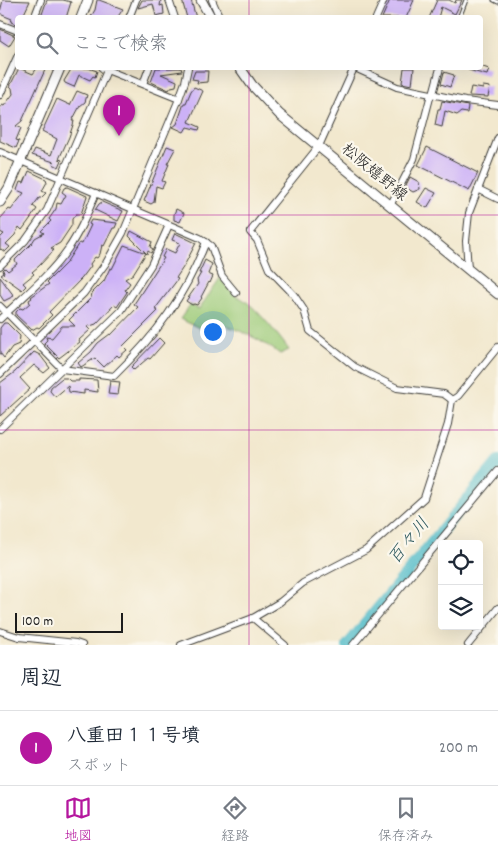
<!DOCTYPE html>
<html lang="ja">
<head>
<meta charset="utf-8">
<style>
	:root { --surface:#fff; --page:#f2f2f3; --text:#1f2937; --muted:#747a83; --line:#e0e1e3; --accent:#b5179e }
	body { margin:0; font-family:Dekko,"Klee One",sans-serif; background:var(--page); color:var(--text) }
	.controls { position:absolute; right:15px; bottom:15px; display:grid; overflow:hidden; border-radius:5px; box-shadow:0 5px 20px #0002 }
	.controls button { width:45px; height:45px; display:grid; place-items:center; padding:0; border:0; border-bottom:1px solid var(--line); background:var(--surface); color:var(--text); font:25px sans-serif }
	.scale { position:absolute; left:15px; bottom:12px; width:108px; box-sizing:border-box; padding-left:5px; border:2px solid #1c1c1c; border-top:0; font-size:14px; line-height:18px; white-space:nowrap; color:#1c1c1c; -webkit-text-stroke:4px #fbf7ec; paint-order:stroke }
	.you { position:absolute; left:212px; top:331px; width:18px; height:18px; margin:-12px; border:4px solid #fff; border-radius:50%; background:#1a73e8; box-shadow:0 0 0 8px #1a73e833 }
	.badge { display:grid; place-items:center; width:32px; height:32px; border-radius:50%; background:var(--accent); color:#fff; font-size:16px; font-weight:700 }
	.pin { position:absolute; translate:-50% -41px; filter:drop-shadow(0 1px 2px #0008) }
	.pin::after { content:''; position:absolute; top:26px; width:18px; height:15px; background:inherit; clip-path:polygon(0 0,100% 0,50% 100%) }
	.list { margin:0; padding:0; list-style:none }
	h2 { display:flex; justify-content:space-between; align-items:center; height:65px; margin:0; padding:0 20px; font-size:21px }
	h2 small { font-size:16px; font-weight:400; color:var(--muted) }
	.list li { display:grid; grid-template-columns:32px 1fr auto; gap:15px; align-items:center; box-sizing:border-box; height:75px; padding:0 20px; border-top:1px solid var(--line) }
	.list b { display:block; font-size:19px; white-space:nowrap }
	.list p { margin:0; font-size:16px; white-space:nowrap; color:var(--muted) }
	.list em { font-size:16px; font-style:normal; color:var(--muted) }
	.icon { flex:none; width:28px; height:28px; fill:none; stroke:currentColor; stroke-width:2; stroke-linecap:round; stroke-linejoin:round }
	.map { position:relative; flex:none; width:498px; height:645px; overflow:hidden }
	.search { position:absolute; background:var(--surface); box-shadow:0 5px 20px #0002; left:15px; right:15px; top:15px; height:55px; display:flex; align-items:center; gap:12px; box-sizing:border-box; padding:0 18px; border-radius:5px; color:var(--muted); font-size:19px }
	.sheet { height:140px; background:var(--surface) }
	nav { display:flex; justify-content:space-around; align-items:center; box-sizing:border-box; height:70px; border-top:1px solid var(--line); background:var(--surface); font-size:14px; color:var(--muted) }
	nav a { display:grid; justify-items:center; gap:2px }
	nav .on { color:var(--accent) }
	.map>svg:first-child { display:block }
	.green { fill:#9cca78; stroke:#5c734a }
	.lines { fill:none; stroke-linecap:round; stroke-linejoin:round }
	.river { stroke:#4ebac8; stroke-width:12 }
	.building { fill:#ccb1f7 }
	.lane-casing { stroke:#3c3b37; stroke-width:5 }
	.street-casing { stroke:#3c3b37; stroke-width:8 }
	.secondary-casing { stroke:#3c3b37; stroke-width:11 }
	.lane { stroke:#fff; stroke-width:3 }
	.street { stroke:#fff; stroke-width:6 }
	.secondary { stroke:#fff; stroke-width:9 }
	.grid { fill:none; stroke:#b5179e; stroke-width:1; stroke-opacity:0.55 }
	.labels { text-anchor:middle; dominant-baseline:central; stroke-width:4.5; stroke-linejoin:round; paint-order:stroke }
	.street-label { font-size:16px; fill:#1c1c1c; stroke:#fbf7ec }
	.water-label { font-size:18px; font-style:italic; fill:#305b61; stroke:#fbf7ec }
</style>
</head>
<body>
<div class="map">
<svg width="498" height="645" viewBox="0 0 498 645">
	<rect width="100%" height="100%" fill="#fbf7ec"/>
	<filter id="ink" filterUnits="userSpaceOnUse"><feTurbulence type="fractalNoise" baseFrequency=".02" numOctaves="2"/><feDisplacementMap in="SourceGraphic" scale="10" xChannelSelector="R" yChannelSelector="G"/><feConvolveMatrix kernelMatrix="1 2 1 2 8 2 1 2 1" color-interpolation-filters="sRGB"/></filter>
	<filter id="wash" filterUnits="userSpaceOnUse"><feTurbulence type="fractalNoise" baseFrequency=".0096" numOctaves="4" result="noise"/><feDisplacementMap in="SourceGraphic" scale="20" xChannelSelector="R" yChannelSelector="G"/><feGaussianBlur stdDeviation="1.12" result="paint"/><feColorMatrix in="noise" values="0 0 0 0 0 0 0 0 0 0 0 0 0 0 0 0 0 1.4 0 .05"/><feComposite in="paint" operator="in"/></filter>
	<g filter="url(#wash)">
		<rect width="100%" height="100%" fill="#f2e8ce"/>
		<path class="green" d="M220 278 236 296C249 298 281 338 289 350L280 354C264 342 245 332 226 326L210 333 180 319 190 305 199 309Z"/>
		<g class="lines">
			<path class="river" d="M348 645 498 462"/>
		</g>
		<g id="blocks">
			<g class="building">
				<path d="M3 0 30 1 22 18H18V25L11 22 12 19 2 15 0 12Z"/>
				<path d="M47 0H63L71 2 66 18H43L42 14Z"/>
				<path d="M97 0H99L123 9 117 18H90L95 10Z"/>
				<path d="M142 0H161L160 6 163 5 164 14 156 16 153 4 138 8Z"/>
				<path d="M182 0H191L196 18H187Z"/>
				<path d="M390 0H414L406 18H382Z"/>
				<path d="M437 0H449L455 3 456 0H462L455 14 441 7 438 18H429Z"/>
				<path d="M0 29 15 36 9 46 0 40Z"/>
				<path d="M480 66 489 69 487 75 468 70V68Z"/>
				<path d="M19 68 33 74 37 68H42L45 70 22 121 16 126 21 128 16 140 19 141 16 148 0 141V109L2 105 4 106 13 94 12 88 10 86Z"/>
				<path d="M72 68H88L97 71 95 77 93 76 90 80 79 75 74 87 65 83 64 81Z"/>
				<path d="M156 68H181L182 71 161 74 177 81 176 86 171 87 169 90 151 82Z"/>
				<path d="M404 68H414L412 85 402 83Z"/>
				<path d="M195 71H208L207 82 197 83 198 80 192 79Z"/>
				<path d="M444 72 454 75 450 87 441 84Z"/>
				<path d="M483 86 490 87 488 97 469 96 471 87 483 89Z"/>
				<path d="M194 87 203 91 189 122 200 127 199 130 187 127 184 132 173 127 177 124 184 103H186L191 91Z"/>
				<path d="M77 91 87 95 85 102 80 106 72 121H74L73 125 69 137 59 159 62 160 59 167 53 164 54 162 32 155 35 149 51 155 57 139 42 131 45 125 57 99 70 105Z"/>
				<path d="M442 101 468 106 467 113 461 112 457 115 445 111 442 127 435 125 438 109H440Z"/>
				<path d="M167 146 175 149 167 164H169L162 181 165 182 162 188 156 186 154 202 151 204 144 201Z"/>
				<path d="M427 147 478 173 469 191 418 165Z"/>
				<path d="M29 171 46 179 47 182 42 191 46 193 41 198H39L33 206 37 209 28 222 22 230 19 227 15 235 6 244 10 247 5 252 1 249 0 250V238L4 234 0 232V219L9 209 11 210 24 193 17 190 20 182 24 183Z"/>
				<path d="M410 177 419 182 420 189 413 192 405 187Z"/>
				<path d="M67 187 87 196 81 214H76L72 219V225L60 243 51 248 54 250 39 266 32 272 34 274 23 283 26 286 22 290 1 275 4 273 3 270 5 268 8 271 17 264 15 260 32 243 35 238 44 233 41 231 51 221 49 219 56 209 57 203 61 204 66 195 62 192 64 188Z"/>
				<path d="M426 188 436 193 427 208 417 202Z"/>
				<path d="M102 202 123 211 118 221 95 210 99 204Z"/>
				<path d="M176 209 184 213 180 222 174 220V214Z"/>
				<path d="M91 220 117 223 115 228H113L104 246 102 245 100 254 97 258 95 257 90 264 91 266 82 278 49 312 52 315 39 328 37 327 32 330 16 315V312L20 308 23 309 30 303 29 300 32 298 31 297 49 284 47 282 66 263 79 243 82 244 91 225 89 224Z"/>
				<path d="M131 231 152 242 150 247 153 249 151 253 148 251 147 254 129 236Z"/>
				<path d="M175 233 196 243 184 266 176 278 178 279 155 309 158 311 123 346 127 350 119 357 117 355 104 367 95 358 81 367 78 363 91 352 98 343 110 334 111 335 138 307 134 304 158 267 164 258 162 257 166 249 175 253 180 243 172 240Z"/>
				<path d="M124 245 146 253 133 274 125 279 130 283 125 290 127 292 117 307 114 305 96 324 87 327 90 330 79 340 80 342 59 358 44 343 47 340 46 337 52 338 62 326H75L69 320 91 298 92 293 104 281 110 268 112 269Z"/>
				<path d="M205 260 212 264 208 274 213 276 210 283 209 282 201 297 202 298 197 305 194 304 192 305 186 301 198 284 197 280 201 273H199Z"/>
				<path d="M0 277 14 296 4 301 0 295Z"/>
				<path d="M4 323H7L20 336 19 344 12 347 4 358 0 353V328Z"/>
				<path d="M159 338 164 343 150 359 148 358 134 370 131 367Z"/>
				<path d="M34 352 40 355 50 368 44 373 34 365 20 378 30 389 0 416V383L15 372Z"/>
				<path d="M62 378H67L70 381H79V379L97 380 98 392 84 390V394L69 392 68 386 55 397 50 391 51 387Z"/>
				<path d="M110 381 120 382 118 395 108 394Z"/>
			</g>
		</g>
	</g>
	<g filter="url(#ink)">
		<use href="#blocks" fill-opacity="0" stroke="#3c3b37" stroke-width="1"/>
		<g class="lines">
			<g class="lane-casing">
				<g id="lane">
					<path d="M494 0 498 2"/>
					<path d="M459 18 466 0"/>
				</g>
			</g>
			<g class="street-casing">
				<g id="street">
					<path d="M169 0 175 18"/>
					<path d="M212 0 220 18"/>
					<path d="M34 18 41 0"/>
					<path d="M129 18 136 0"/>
					<path d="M376 18 384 0"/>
					<path d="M0 24 18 31"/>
					<path d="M102 68 179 99"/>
					<path d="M354 68 319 146 250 232 257 240 269 269 294 295 304 310 310 331 355 367 397 388 444 394 452 400"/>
					<path d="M355 68 397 87 465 101 498 105"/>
					<path d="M143 84 149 68"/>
					<path d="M433 94 440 68"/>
					<path d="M0 95 18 55"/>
					<path d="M0 152 200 238 211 246 222 276 236 293"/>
					<path d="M478 189 498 199"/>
					<path d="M390 206 414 159 431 94"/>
					<path d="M0 266 25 241 47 210 108 68"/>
					<path d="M468 269 466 241 469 213 498 138"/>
					<path d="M0 306 62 369 114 376C157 334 184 298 206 242"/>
					<path d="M0 319C23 297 50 275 68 249 80 232 88 213 96 193"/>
					<path d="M0 374 84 293 106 263 123 233 179 99 185 82 188 68"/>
					<path d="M0 429 121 311 151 265 169 225"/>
					<path d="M253 618 285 645"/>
					<path d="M0 631 19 637 76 643 82 645"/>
					<path d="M181 645 253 618 280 602 303 583 366 550 424 498 448 424 452 400 458 396 498 347"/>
					<path d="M353 645 498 471"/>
					<path d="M468 645 498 608"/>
				</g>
			</g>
			<g class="secondary-casing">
				<g id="secondary">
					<path d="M201 0 211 18"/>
					<path d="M81 18 88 0"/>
					<path d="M240 68 252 85 279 114 498 294"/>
					<path d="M0 202 9 188 60 68"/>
				</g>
			</g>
			<use href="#lane" class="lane"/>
			<use href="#street" class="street"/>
			<use href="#secondary" class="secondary"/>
		</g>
	</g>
	<path class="grid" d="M249 0V18M249 68V645M0 215H498M0 430H498"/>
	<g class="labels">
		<g class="street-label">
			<text transform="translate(374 173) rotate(40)">松阪嬉野線</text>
		</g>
		<g class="water-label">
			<text transform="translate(410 542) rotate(-51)">百々川</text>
		</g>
	</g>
</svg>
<div class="controls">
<button><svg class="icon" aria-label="locate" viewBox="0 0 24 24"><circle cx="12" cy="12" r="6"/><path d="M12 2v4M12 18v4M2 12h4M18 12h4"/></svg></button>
<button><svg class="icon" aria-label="layers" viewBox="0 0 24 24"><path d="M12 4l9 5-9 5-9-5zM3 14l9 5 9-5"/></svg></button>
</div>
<div class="scale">100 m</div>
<div class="you"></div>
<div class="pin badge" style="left:119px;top:136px">1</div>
<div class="search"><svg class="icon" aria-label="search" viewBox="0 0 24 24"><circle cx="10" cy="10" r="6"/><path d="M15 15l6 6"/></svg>ここで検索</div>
</div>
<section class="sheet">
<h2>周辺<small></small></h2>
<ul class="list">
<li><span class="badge">1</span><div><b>八重田１１号墳</b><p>スポット</p></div><em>200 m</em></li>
</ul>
</section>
<nav>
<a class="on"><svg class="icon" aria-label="map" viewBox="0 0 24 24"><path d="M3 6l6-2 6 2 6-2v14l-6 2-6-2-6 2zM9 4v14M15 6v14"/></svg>地図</a>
<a><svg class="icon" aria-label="directions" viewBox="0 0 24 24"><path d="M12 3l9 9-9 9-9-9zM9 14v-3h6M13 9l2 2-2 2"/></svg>経路</a>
<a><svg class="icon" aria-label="saved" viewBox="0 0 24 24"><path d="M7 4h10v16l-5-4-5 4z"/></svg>保存済み</a>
</nav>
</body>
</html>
